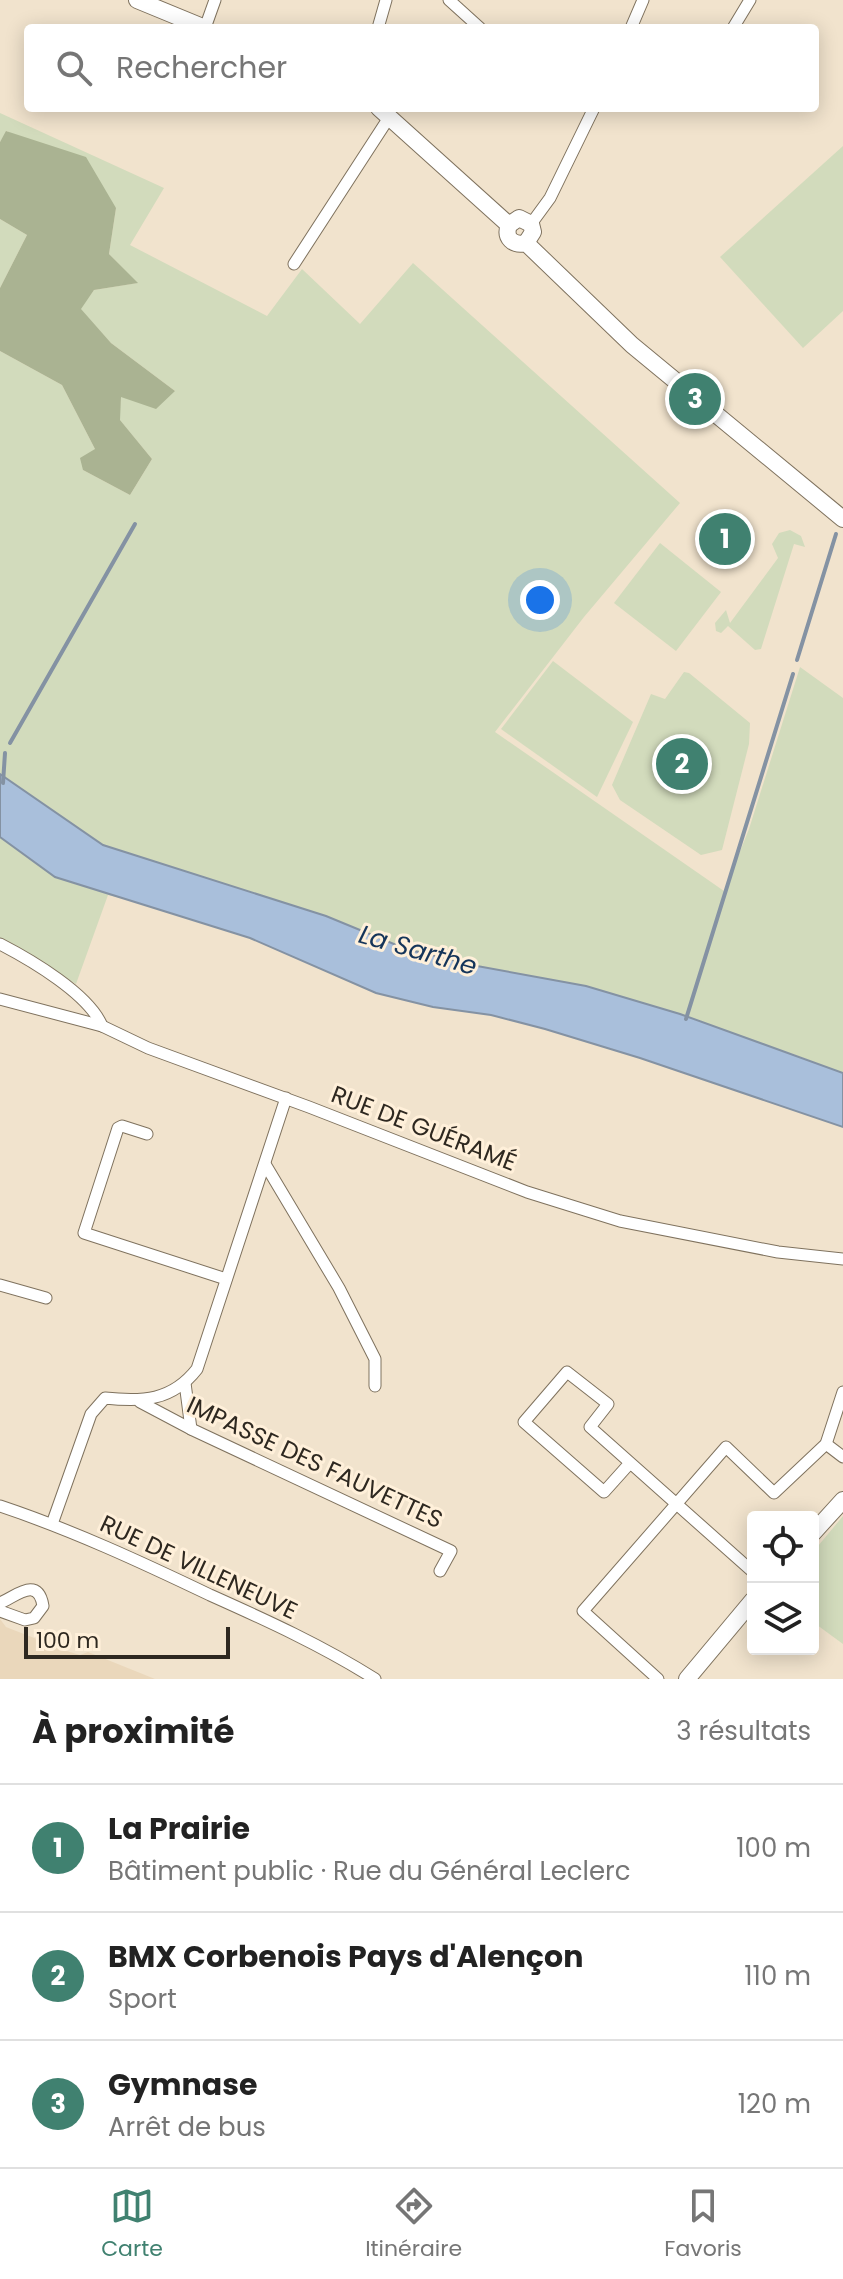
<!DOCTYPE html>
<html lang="fr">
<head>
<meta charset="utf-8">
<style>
	:root { --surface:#fff; --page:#f2f2f2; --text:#222; --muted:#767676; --line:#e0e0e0; --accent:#408170 }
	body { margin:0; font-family:Poppins,sans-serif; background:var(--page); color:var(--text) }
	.controls { position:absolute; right:24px; bottom:24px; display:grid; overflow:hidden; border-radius:8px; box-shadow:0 4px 20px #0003 }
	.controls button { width:72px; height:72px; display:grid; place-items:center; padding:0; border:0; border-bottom:2px solid var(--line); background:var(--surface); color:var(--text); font:40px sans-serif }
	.scale { position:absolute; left:24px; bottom:20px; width:206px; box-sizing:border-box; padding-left:8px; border:4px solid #2e2820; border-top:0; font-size:22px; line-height:28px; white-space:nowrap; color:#2e2820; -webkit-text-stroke:6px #fff0da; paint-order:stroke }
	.you { position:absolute; left:540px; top:600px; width:28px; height:28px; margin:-20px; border:6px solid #fff; border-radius:50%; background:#1a73e8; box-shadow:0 0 0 12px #1a73e833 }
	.badge { display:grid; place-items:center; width:52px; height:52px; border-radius:50%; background:var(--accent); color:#fff; font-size:26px; font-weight:700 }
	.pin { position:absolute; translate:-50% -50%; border:4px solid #fff; box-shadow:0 2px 8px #0006 }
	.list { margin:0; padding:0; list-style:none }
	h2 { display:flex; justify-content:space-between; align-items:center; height:104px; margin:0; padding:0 32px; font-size:34px }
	h2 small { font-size:26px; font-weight:400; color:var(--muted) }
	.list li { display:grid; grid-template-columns:52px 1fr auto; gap:24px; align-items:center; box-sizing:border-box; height:128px; padding:0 32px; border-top:2px solid var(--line) }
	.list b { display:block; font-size:30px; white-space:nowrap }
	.list p { margin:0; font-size:26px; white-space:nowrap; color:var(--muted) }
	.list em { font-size:26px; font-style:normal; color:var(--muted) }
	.icon { flex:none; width:44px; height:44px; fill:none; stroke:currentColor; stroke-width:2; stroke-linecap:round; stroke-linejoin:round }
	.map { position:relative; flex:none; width:843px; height:1679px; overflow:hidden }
	.search { position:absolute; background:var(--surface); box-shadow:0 4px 20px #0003; left:24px; right:24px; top:24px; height:88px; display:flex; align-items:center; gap:20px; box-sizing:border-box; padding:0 28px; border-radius:8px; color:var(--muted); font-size:30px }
	.sheet { height:488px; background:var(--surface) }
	nav { display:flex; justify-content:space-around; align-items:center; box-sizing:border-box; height:112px; border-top:2px solid var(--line); background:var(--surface); font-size:22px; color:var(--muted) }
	nav a { display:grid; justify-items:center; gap:4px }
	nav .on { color:var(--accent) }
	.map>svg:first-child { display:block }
	.built { fill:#ead7bb }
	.green { fill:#d2dbbc }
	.forest { fill:#aab392 }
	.water { fill:#a9bfdb; stroke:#8492a3; stroke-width:2 }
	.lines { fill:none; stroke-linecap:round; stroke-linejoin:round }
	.stream { stroke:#8492a3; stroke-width:4 }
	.street-casing { stroke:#7f725e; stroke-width:13 }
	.secondary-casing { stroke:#7f725e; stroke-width:18 }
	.street { stroke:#fff; stroke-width:11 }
	.secondary { stroke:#fff; stroke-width:16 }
	.labels { text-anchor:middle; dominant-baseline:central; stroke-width:6; stroke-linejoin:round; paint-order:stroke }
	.street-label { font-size:24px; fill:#2e2820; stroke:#fff0da }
	.water-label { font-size:26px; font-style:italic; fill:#15355a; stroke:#fff0da }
</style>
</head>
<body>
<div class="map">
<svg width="843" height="1679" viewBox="0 0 843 1679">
	<rect width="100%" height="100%" fill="#f1e3cd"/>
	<path class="built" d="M0 1619 6 1627 70 1652 80 1655 88 1652 155 1679H0Z"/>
	<g class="green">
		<path d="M0 113 164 188 130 245 267 316 302 269 360 324 413 263 680 503 584 617 495 732 724 891 749 829 800 667 843 698V1073L793 1054 108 895 76 984 0 940V351L62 385 95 449 83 470 130 495 152 459 119 419 121 396 175 391 111 343 80 309 94 290 137 283 109 254 116 208 7 131 0 142Z"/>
		<path d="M843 146V311L803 348 720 257Z"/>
		<path d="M0 219 27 235 0 288Z"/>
		<path d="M790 530 801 536 805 547 794 544 761 649 755 650 728 626 721 633 716 631 715 623 726 610 730 623 778 558 772 544 779 533Z"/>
		<path d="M660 543 721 592 676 651 614 603Z"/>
		<path d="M553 661 633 722 597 797 501 729Z"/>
		<path d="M684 672 689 673 750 723 749 744 722 850 701 855 620 800 612 785 651 694 665 699Z"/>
		<path d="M843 1516V1644L813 1622V1552Z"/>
	</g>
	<path class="forest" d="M6 131 86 157 116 208 109 254 138 283 94 290 81 309 111 343 175 391 156 409 121 397 120 420 152 459 130 495 83 470 80 458 95 449 62 385 0 351V288L27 235 0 219V142Z"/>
	<path class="water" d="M0 774 103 845 326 916 406 949 477 966 586 986 680 1014 843 1073V1127L640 1058 545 1029 491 1015 433 1007 376 993 250 938 55 877 0 837Z"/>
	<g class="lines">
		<g class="stream">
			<path d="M797 660 836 534"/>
			<path d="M10 743 135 524"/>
			<path d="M3 783 5 753"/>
			<path d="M686 1019 793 674"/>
		</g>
		<g class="street-casing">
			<g id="street">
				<path d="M449 0 480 28"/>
				<path d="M205 28 215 0"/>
				<path d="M378 28 386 0"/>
				<path d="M631 28 643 0"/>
				<path d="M733 28 750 0"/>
				<path d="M531 224 550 198 594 108"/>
				<path d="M294 264 390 116"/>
				<path d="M0 944C31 960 89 994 102 1026"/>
				<path d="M0 999 102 1026 148 1048 309 1107 527 1192 620 1221 778 1252 843 1259"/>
				<path d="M147 1134 122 1126 118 1128 84 1233 226 1279"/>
				<path d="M265 1164 339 1288 375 1359V1386"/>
				<path d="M0 1285 46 1298"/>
				<path d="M185 1383 191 1429"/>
				<path d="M140 1402 191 1429 451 1551 440 1571"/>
				<path d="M826 1444 843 1457"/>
				<path d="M630 1463 604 1492 524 1422 567 1372 608 1404 590 1427 753 1572"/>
				<path d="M0 1506C72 1530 141 1562 210 1595 266 1620 323 1646 375 1679"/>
				<path d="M52 1524 91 1414 105 1398C142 1402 172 1401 197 1369L286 1098"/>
				<path d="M0 1603C15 1597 38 1575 43 1606L34 1618 25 1620 0 1611"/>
				<path d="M658 1679 583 1611 726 1447 774 1493 826 1444 843 1392"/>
			</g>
		</g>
		<g class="secondary-casing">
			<g id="secondary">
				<path d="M137 0 205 28"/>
				<path d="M379 108 509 225"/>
				<path d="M509 225C504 238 513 246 526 243L632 345 843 519"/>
				<path d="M509 225 519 218 531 224 533 232 526 243"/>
				<path d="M813 1533 843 1500"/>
				<path d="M687 1679 753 1600"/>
			</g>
		</g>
		<use href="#street" class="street"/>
		<use href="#secondary" class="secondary"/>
	</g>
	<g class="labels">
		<g class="street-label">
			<text transform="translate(424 1128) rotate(21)">RUE DE GUÉRAMÉ</text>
			<text transform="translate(315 1462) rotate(25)">IMPASSE DES FAUVETTES</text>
			<text transform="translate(199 1567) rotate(25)">RUE DE VILLENEUVE</text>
		</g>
		<g class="water-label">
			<text transform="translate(418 950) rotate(16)">La Sarthe</text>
		</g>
	</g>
</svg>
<div class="controls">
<button><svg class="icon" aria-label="locate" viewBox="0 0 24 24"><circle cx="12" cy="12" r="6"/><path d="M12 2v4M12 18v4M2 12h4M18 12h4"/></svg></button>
<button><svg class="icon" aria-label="layers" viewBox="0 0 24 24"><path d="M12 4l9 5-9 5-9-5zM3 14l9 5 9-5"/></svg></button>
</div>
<div class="scale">100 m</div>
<div class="you"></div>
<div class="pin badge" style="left:725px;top:539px">1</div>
<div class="pin badge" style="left:682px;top:764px">2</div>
<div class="pin badge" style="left:695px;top:399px">3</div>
<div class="search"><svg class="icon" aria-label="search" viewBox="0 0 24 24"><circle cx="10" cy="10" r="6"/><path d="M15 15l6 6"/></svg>Rechercher</div>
</div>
<section class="sheet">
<h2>À proximité<small>3 résultats</small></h2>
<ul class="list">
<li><span class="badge">1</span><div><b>La Prairie</b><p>Bâtiment public · Rue du Général Leclerc</p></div><em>100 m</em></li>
<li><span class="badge">2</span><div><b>BMX Corbenois Pays d'Alençon</b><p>Sport</p></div><em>110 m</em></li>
<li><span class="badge">3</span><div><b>Gymnase</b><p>Arrêt de bus</p></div><em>120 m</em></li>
</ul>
</section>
<nav>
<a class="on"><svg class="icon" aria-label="map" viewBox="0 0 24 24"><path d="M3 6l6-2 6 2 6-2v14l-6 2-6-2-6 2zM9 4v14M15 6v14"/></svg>Carte</a>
<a><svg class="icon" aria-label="directions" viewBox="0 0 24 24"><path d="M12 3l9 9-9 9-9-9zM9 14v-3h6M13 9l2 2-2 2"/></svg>Itinéraire</a>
<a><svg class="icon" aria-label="saved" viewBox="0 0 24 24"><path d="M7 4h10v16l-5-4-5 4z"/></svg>Favoris</a>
</nav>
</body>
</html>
